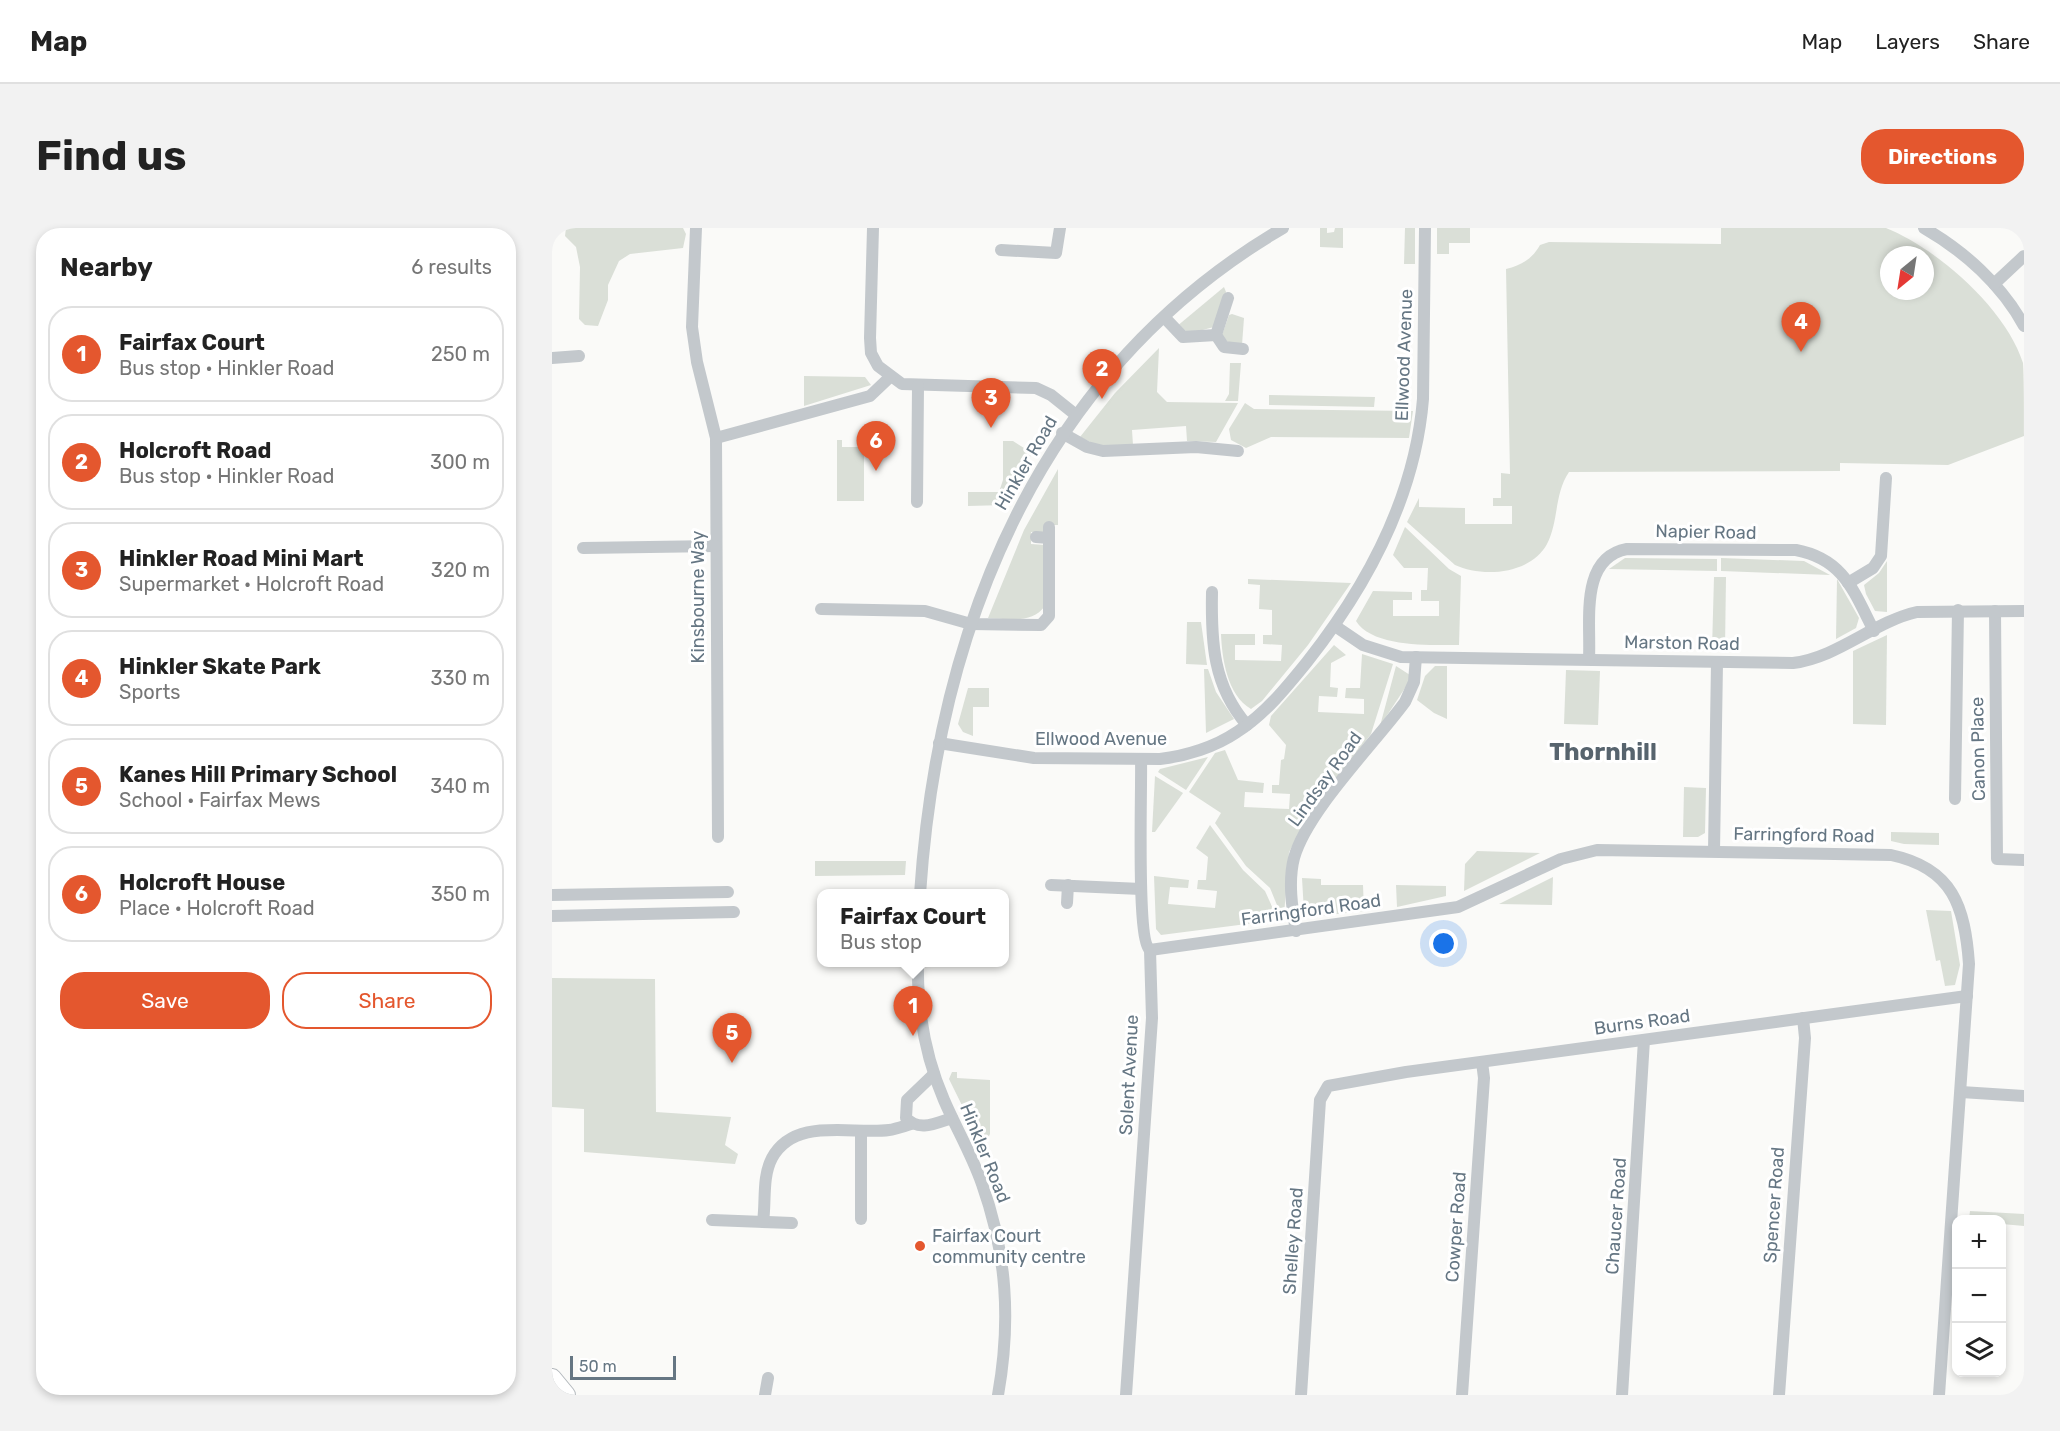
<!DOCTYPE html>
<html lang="en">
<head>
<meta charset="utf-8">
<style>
	:root { --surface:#fff; --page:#f2f2f2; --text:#222; --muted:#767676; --line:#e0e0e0; --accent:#e4572e }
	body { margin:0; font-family:Rubik,sans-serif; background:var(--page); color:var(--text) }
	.controls { position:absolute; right:18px; bottom:18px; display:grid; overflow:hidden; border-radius:12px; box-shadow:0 3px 9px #0003 }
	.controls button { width:54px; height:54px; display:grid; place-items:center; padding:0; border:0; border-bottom:2px solid var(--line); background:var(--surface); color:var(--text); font:30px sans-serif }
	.compass { position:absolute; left:1328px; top:18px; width:54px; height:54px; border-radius:50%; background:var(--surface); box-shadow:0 3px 9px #0003; rotate:210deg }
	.scale { position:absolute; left:18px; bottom:15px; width:106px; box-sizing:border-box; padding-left:6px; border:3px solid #657683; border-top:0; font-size:16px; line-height:21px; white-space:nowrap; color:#657683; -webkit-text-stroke:4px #fff; paint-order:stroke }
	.you { position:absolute; left:892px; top:716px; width:21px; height:21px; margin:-15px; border:4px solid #fff; border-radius:50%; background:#1a73e8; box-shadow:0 0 0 9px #1a73e833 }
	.badge { display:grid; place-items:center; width:39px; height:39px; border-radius:50%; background:var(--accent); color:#fff; font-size:20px; font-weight:700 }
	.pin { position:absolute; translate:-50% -50px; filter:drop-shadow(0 2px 3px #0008) }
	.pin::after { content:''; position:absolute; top:32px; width:21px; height:18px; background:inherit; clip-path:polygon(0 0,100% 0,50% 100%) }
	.popup { position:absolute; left:265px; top:661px; width:192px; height:78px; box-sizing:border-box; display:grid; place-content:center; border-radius:12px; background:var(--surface); filter:drop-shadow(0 2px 4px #0005); font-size:20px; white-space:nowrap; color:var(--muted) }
	.popup b { font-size:22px; color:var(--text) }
	.popup::after { content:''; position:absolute; left:50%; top:100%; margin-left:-12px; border:12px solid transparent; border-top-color:var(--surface) }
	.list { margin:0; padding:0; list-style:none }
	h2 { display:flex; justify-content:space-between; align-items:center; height:78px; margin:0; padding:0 24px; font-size:26px }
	h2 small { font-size:20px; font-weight:400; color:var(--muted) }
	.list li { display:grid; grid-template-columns:39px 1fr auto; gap:18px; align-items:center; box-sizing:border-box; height:96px; margin:0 12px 12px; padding:0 12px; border:2px solid var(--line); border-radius:24px }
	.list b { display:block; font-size:22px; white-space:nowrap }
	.list p { margin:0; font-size:20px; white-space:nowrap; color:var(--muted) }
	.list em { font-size:20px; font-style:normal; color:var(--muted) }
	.actions { display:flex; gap:12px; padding:18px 24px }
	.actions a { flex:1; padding:14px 0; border:2px solid var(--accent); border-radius:24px; text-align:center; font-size:21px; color:var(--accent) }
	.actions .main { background:var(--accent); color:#fff }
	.icon { flex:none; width:33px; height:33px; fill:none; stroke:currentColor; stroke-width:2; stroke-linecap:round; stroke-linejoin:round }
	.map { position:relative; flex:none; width:1472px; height:1167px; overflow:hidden; border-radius:24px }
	header { display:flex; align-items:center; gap:36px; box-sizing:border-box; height:84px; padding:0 30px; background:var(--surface); border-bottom:2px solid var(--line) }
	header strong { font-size:28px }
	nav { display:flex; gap:33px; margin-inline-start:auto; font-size:21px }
	.intro { display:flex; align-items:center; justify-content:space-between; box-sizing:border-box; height:144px; padding:0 36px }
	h1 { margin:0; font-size:42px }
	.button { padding:15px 27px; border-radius:24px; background:var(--accent); color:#fff; font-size:21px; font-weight:700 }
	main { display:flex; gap:36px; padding:0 36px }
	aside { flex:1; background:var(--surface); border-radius:24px; box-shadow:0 3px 9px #0003 }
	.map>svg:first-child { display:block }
	.green { fill:#dadfd7; fill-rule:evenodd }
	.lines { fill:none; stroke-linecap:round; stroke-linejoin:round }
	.primary-casing { stroke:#b5babe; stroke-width:20 }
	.street { stroke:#c3c8cc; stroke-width:12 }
	.primary { stroke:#fff; stroke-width:18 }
	.poi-dot { fill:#e4572e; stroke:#fff; stroke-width:2 }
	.labels { text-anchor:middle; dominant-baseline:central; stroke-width:6; stroke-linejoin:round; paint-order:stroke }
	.street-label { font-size:18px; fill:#657683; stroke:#fff }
	.poi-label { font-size:18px; fill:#657683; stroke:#fff; text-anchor:start }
	.district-label { font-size:24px; font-weight:bold; fill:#57646e; stroke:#fff }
</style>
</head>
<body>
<header>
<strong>Map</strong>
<nav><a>Map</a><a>Layers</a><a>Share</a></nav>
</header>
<div class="intro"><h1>Find us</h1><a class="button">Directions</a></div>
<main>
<aside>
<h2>Nearby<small>6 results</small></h2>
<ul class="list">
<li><span class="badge">1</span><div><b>Fairfax Court</b><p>Bus stop · Hinkler Road</p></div><em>250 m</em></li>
<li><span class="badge">2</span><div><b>Holcroft Road</b><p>Bus stop · Hinkler Road</p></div><em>300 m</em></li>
<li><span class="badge">3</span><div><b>Hinkler Road Mini Mart</b><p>Supermarket · Holcroft Road</p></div><em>320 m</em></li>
<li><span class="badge">4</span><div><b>Hinkler Skate Park</b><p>Sports</p></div><em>330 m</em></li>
<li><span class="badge">5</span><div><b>Kanes Hill Primary School</b><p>School · Fairfax Mews</p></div><em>340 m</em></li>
<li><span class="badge">6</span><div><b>Holcroft House</b><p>Place · Holcroft Road</p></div><em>350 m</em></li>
</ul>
<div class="actions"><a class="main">Save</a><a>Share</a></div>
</aside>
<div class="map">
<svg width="1472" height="1167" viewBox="0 0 1472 1167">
	<rect width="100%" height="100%" fill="#fafaf8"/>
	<g class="green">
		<path d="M14 0H131L134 6 131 20 78 26 67 33 56 57V72L46 98 33 97 27 91 28 39 24 19 13 8Z"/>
		<path d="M768 0H775V5L782 4 783 0H791V20L768 19Z"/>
		<path d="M853 0H863V36H852Z"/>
		<path d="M885 0H918V15H897V26H885Z"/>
		<path d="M1169 0H1334C1386 21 1454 81 1471 135 1472 149 1472 191 1472 208L1396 237 1288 235V243L1017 244C1002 266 1007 293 995 316 979 346 931 350 903 337L855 294 867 270V279L913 280V296H960V278H941V270H949V245L958 246 954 41C970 37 980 31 988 17L997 14 1169 16ZM1337 27H1373V63H1337Z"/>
		<path d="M672 59 674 64 662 99 639 105 624 99Z"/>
		<path d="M680 86 692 90 690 117H678L670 107 677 87Z"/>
		<path d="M607 120 605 164 615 174 686 175 664 214 635 213 634 198 580 202 581 217 546 218 528 209 563 165Z"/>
		<path d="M678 135H689L686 173H673L677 166Z"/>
		<path d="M252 148 313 149 319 157 252 178Z"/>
		<path d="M717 167 823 169 822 179 717 177Z"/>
		<path d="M693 175 702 181 861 183 857 210 719 209 694 220 679 212 677 201Z"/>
		<path d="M285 212H290V219H317V225L312 226V273H285Z"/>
		<path d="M451 213H461L480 225 453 277 416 278V264H447L451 252Z"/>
		<path d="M506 241V297H493V304H479V316L493 317V378C480 396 455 391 436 390L472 302Z"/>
		<path d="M853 299 897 341 909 348 907 417C880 417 821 420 804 393L821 363 860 364V372H841V388H887V373H869V362H875L876 340H852L841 327Z"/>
		<path d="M1073 330 1165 331V343L1057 341Z"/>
		<path d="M1169 330 1252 333 1278 347 1169 343Z"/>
		<path d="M1335 333V384L1323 383 1314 366 1312 357 1327 345Z"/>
		<path d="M1162 349H1174L1173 421H1160Z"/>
		<path d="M696 351 799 355 756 417 710 473 699 481C675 467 670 430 669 406H703V417H683V432L729 433 730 417 711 416V407H720V382L707 381 708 357 696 356Z"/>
		<path d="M1285 351 1307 390 1304 400 1284 411Z"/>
		<path d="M635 394H649L655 437 634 436Z"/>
		<path d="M1335 407 1334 497 1301 496V423Z"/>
		<path d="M782 417 794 427 779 435 778 459 786 460 785 469 767 468 766 484 812 486V471L793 470 794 460H808L810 426 841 436 819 506 757 587 737 624 732 687H729L718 660 694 638 663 595 669 585 637 564 663 525 673 522 686 552 712 555 711 565 693 564 692 579 737 581 738 566 720 565V557H727L729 532 732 531 734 517 717 497 719 488Z"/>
		<path d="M844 438 858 447 857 454 828 498Z"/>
		<path d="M883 438H895V491L882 485 865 472 873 448Z"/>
		<path d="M652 441H656L664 464 682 491 654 505Z"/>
		<path d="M1014 442 1048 443 1046 497 1012 496Z"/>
		<path d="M416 460H437V479H421V508L411 504 406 496Z"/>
		<path d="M656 529 634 562 606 544 608 541Z"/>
		<path d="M603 548 631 565 603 604H600Z"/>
		<path d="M1132 559 1154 560 1153 605 1146 609H1131Z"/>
		<path d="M658 597 691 642 713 663 726 692 609 707 604 701 602 648 637 652 636 660 618 659 616 676 663 680 665 663 645 661 646 652H654L656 629 644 620Z"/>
		<path d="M1339 604 1387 605V617L1352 616 1339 613Z"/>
		<path d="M925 623 988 625 912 663 913 636Z"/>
		<path d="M354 633 353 647 263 648V633Z"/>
		<path d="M1001 649 1000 677 947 676Z"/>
		<path d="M750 650 769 651V657H811L812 683 758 689 752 684Z"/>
		<path d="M844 657 894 658V668L845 679Z"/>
		<path d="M1374 682 1399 683 1408 737 1403 757 1393 758 1388 732 1384 733Z"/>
		<path d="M0 750 103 751 104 884 179 889 173 917 186 926 183 936 32 924V881L0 879Z"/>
		<path d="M400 844H405V850L438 852V906L431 920 397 851Z"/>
		<path d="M1418 983 1472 986V998L1450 996V992L1417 991Z"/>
	</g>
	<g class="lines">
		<g class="primary-casing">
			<path id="primary" d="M0 1150 14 1167"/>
		</g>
		<g class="street">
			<path d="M144 0 140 99 145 134 164 210 166 609"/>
			<path d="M321 0 318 110 319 125 326 138 350 156 484 160 499 167 524 187"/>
			<path d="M1372 0C1412 23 1450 57 1472 98"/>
			<path d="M449 22 504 25 508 0"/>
			<path d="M1442 56 1472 28"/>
			<path d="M612 89 631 109 664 107 676 70"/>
			<path d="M664 107 672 119 691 121"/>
			<path d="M0 130 27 128"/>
			<path d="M510 205 535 219 551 223 644 219 686 223"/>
			<path d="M164 210 318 168 338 149"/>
			<path d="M365 274 366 158"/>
			<path d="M484 309 497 310"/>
			<path d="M31 320 164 318"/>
			<path d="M1296 355 1321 340 1329 328 1334 250"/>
			<path d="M660 364C659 414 661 458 695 497"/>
			<path d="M269 381 373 383 419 396 489 397 497 388V299"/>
			<path d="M1443 383 1445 631 1472 632"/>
			<path d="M783 398 811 417 849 429 1241 435C1287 429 1321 394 1365 384L1472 383"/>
			<path d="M1037 431C1039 394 1027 330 1075 321L1244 322C1292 331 1302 364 1322 403"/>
			<path d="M387 515 482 530 608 531C634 528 663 519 685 504 713 486 734 460 755 434 815 358 863 269 871 171L873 0"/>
			<path d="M1403 571 1406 382"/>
			<path d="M1162 623 1165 435"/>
			<path d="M499 657 589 661"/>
			<path d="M368 666C386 396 489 142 731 0"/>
			<path d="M0 667 176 664"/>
			<path d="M515 675 516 657"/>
			<path d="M0 688 182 684"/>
			<path d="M744 703C740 680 736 653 742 630 755 583 823 515 853 474L862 454 864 429"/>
			<path d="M598 722 906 679 1009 631 1045 622 1339 627C1401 640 1413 679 1417 736L1387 1167"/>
			<path d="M366 734C365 783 373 828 392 872 404 900 420 927 430 956 455 1026 459 1094 446 1167"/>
			<path d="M382 846 355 872 354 890C367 904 384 895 400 890"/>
			<path d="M1409 864 1472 868"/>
			<path d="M309 991V903"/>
			<path d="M160 992 240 995"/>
			<path d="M211 994C214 973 210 949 220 930 243 888 300 907 337 902 344 901 352 898 359 896"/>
			<path d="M213 1167 216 1150"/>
			<path d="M574 1167 600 790 598 722C584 712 590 558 589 532"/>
			<path d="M749 1167 768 872 776 858 854 844 1415 768"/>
			<path d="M910 1167 932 850 930 834"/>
			<path d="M1070 1167 1092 812"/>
			<path d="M1227 1167 1253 810 1251 790"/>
		</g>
		<use href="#primary" class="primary"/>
	</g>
	<circle class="poi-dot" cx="368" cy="1018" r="6"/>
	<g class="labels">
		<g class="street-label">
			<text transform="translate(852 127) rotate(-88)">Ellwood Avenue</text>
			<text transform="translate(474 235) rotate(-60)">Hinkler Road</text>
			<text transform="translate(1154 304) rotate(1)">Napier Road</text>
			<text transform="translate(146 369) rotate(-90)">Kinsbourne Way</text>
			<text transform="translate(1130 415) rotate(1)">Marston Road</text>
			<text x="549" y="511">Ellwood Avenue</text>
			<text transform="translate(1426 521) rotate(-91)">Canon Place</text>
			<text transform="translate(773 551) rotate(-54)">Lindsay Road</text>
			<text transform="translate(1252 607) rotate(1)">Farringford Road</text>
			<text transform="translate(759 682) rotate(-8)">Farringford Road</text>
			<text transform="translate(1090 794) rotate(-8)">Burns Road</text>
			<text transform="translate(577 847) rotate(-87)">Solent Avenue</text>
			<text transform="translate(433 925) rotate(68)">Hinkler Road</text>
			<text transform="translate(1222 977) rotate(-86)">Spencer Road</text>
			<text transform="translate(1064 988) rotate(-86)">Chaucer Road</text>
			<text transform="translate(904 999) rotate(-86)">Cowper Road</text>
			<text transform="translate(741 1013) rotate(-86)">Shelley Road</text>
		</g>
		<g class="poi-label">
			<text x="380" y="1008">Fairfax Court<tspan x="380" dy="21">community centre</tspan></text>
		</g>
		<g class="district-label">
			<text x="1051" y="524">Thornhill</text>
		</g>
	</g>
</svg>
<div class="controls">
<button>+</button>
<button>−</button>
<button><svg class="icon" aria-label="layers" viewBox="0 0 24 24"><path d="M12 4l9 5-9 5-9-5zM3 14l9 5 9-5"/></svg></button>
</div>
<svg class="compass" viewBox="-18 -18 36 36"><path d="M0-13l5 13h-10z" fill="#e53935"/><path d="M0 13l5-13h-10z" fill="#767676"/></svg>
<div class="scale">50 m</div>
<div class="you"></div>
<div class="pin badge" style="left:361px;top:808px">1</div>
<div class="popup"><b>Fairfax Court</b>Bus stop</div>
<div class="pin badge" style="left:550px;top:171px">2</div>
<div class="pin badge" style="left:439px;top:200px">3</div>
<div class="pin badge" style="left:1249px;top:124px">4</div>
<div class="pin badge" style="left:180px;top:835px">5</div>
<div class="pin badge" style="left:324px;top:243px">6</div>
</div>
</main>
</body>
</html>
